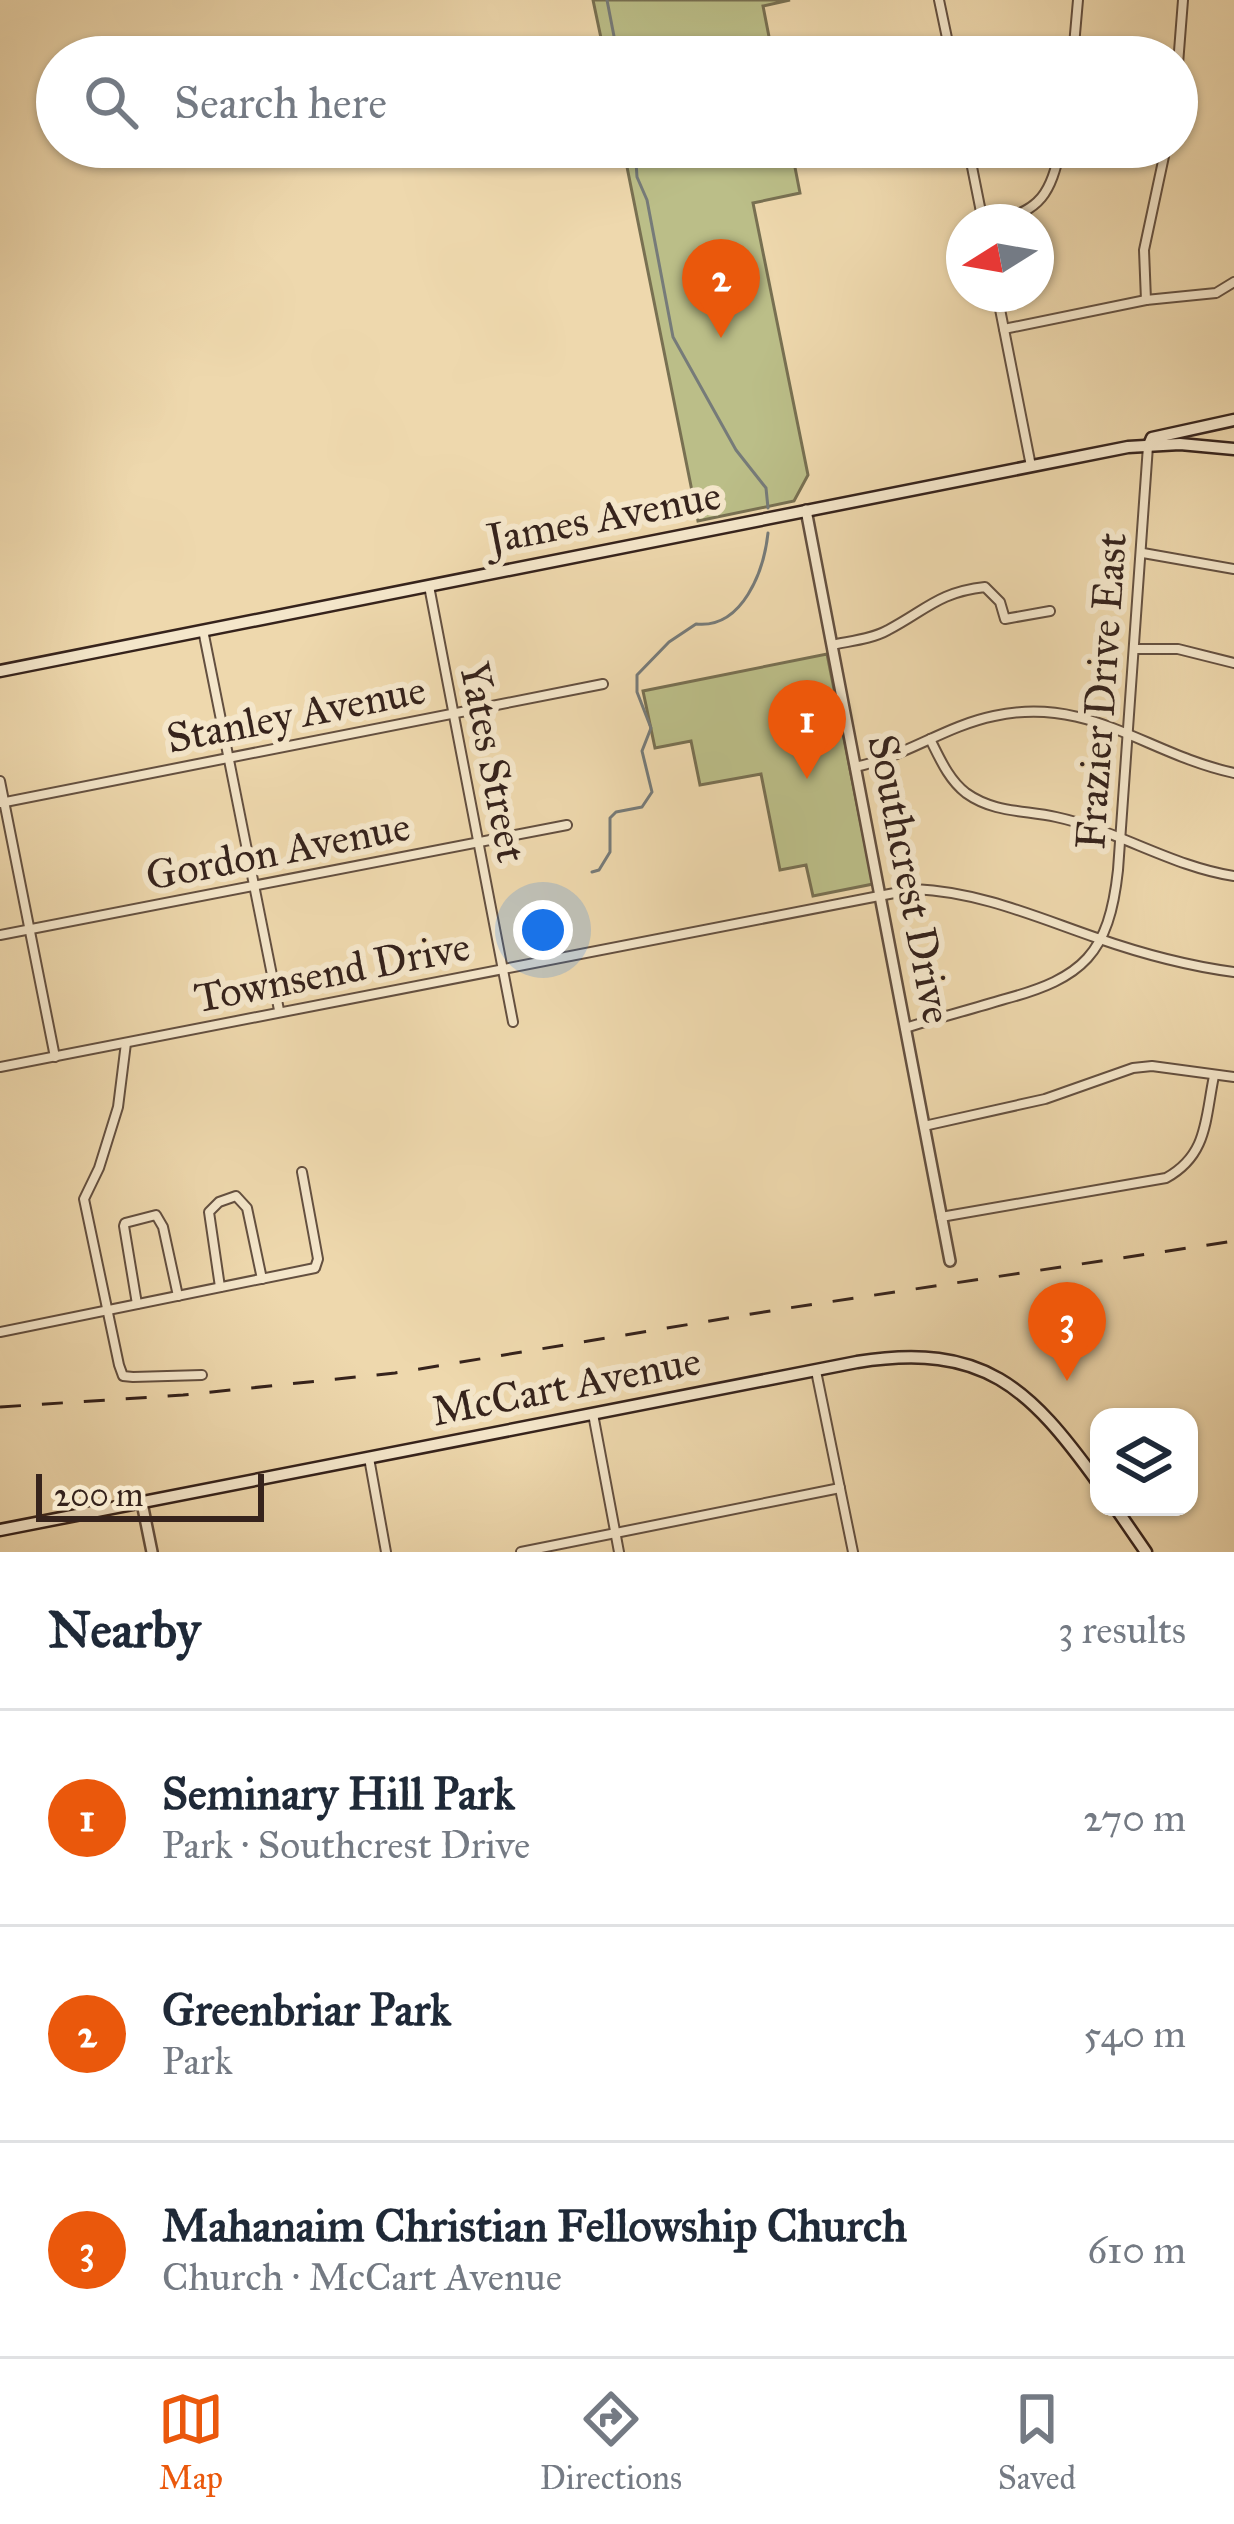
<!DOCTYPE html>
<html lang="en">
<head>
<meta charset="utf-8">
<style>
	:root { --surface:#fff; --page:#f2f2f3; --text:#1f2937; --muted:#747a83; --line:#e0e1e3; --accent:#ea580c }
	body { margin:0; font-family:"IM FELL Great Primer",serif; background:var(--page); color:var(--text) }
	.controls { position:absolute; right:36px; bottom:36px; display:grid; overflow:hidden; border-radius:24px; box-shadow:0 3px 9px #0004 }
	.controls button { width:108px; height:108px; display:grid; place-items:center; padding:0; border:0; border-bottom:3px solid var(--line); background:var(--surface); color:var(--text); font:60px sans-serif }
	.compass { position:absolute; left:946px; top:204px; width:108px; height:108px; border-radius:50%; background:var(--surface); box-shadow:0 3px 9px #0004; rotate:259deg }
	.scale { position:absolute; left:36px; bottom:30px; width:228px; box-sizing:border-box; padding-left:12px; border:6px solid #36231c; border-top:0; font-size:33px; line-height:42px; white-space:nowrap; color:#36231c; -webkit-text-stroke:9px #f4e6ca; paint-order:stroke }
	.you { position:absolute; left:543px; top:930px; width:42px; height:42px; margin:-30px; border:9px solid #fff; border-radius:50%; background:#1a73e8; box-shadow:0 0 0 18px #1a73e833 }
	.badge { display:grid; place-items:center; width:78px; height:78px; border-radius:50%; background:var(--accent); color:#fff; font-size:39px; font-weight:700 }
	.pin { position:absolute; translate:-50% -99px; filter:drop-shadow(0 3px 6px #0008) }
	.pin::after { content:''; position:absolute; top:63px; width:42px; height:36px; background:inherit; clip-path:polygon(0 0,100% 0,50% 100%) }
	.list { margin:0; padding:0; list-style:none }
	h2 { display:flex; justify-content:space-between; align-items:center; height:156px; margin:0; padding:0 48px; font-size:51px }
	h2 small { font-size:39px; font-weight:400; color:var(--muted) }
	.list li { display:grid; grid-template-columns:78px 1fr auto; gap:36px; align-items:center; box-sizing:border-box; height:216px; padding:0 48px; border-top:3px solid var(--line) }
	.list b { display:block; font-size:45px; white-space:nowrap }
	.list p { margin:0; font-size:39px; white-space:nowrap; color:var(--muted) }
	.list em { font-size:39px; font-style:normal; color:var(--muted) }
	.icon { flex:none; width:66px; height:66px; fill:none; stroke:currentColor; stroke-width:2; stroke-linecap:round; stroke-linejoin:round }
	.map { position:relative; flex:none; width:1234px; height:1552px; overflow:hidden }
	.search { position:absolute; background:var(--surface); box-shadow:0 3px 9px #0004; left:36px; right:36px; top:36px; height:132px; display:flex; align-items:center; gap:30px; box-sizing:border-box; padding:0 42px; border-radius:66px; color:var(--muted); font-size:45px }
	.sheet { height:804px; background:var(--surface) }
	nav { display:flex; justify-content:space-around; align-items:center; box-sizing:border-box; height:168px; border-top:3px solid var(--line); background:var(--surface); font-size:33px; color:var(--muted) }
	nav a { display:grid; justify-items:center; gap:6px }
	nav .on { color:var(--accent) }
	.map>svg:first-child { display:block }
	.green { fill:#bbbe88; stroke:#787052; stroke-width:3 }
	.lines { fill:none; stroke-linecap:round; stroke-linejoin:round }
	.stream { stroke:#767b79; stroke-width:3 }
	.minor-casing { stroke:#645040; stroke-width:12 }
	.tertiary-casing { stroke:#645040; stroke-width:14 }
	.secondary-casing { stroke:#36231c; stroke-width:15 }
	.minor { stroke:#f4e6ca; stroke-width:8 }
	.tertiary { stroke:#f4e6ca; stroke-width:9 }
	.secondary { stroke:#f4e6ca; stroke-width:10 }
	.rail { stroke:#36231c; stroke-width:3; stroke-dasharray:21 21; stroke-linecap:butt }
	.labels { text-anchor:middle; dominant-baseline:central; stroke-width:12; stroke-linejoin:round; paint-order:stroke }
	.street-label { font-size:42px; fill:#36231c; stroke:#f4e6ca }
</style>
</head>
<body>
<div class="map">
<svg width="1234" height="1552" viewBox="0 0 1234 1552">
	<rect width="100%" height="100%" fill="#eed8ad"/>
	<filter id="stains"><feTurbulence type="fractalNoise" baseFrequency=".00167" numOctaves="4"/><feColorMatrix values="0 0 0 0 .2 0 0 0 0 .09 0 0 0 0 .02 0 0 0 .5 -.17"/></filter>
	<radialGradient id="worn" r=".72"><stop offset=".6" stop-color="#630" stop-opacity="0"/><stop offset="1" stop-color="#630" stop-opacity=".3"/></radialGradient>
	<g class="green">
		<path d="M593 0H790L763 6 773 57H605Z"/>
		<path d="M623 147H791L800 193 753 203 808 475 794 501 698 521Z"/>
		<path d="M827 654 873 884 813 896 806 865 780 870 761 774 700 785 691 741 655 748 643 691Z"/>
	</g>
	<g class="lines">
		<g class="stream">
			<path d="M607 0 618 57"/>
			<path d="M635 147 637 177 647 200 673 337 736 450 766 488 768 508"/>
			<path d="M592 872 599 870 610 852V818L616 812 642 807 652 792 642 751 651 728 637 692V675L669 642 696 624C743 629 764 570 768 533"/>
		</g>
		<g class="minor-casing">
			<g id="minor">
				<path d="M939 0 951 57"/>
				<path d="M1073 57 1078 0"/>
				<path d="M1177 77 1183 0"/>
				<path d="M968 147 983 222"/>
				<path d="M994 222C1042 210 1050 194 1061 147"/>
				<path d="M997 294 1031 466"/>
				<path d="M1146 300 1144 250 1166 147"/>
				<path d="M1004 329 1146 300 1216 293 1234 282"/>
				<path d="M1143 553 1234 569"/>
				<path d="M429 586 513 1022"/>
				<path d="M203 630 279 1010"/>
				<path d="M832 645C850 641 872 639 888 630 926 610 939 592 985 587L1000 602 1005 619 1050 611"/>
				<path d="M1135 649H1178L1234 663"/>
				<path d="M930 739C940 759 949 780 966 793 994 813 1024 810 1056 817 1117 830 1173 867 1234 876"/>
				<path d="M855 767C905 757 945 726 994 716 1089 695 1146 754 1234 773"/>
				<path d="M0 781 55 1057"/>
				<path d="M0 803 603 684"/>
				<path d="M0 935 567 825"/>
				<path d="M905 1028C938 1018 972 1009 1005 999 1083 978 1109 954 1118 870L1148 446"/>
				<path d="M126 1043 118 1107 99 1168 84 1199 119 1365 123 1376 133 1377 202 1375"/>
				<path d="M0 1067 915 889C980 892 1036 917 1097 938 1140 953 1188 966 1234 972"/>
				<path d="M924 1126 1045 1099 1133 1068 1152 1066 1234 1077"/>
				<path d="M941 1217 1166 1178C1208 1155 1205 1119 1214 1076"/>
				<path d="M220 1287 209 1212 219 1202 236 1196 247 1208 262 1279"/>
				<path d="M137 1304 124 1226 125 1223 156 1215 163 1227 178 1296"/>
				<path d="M0 1332 315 1268 318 1259 302 1172"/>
				<path d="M816 1371 853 1552"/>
				<path d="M593 1414 619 1552"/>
				<path d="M369 1458 386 1552"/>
				<path d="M521 1552 840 1488"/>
			</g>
		</g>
		<g class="tertiary-casing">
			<g id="tertiary">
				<path d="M806 510 950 1261"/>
				<path d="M142 1503 152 1552"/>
			</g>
		</g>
		<g class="secondary-casing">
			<g id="secondary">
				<path d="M1149 445 1152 438 1234 420"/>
				<path d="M0 671 1128 447 1180 444 1234 449"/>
				<path d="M1115 1507 1146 1552"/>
				<path d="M0 1530 857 1362C984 1342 1029 1387 1099 1484"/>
			</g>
		</g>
		<use href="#minor" class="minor"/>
		<use href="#tertiary" class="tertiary"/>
		<use href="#secondary" class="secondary"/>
		<path class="rail" d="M0 1407 183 1395 395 1373 782 1309 1234 1241"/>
	</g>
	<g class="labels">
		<g class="street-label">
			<text transform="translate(604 517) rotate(-11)">James Avenue</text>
			<text transform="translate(1101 691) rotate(-86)">Frazier Drive East</text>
			<text transform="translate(296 714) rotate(-11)">Stanley Avenue</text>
			<text transform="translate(493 762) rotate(79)">Yates Street</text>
			<text transform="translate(278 851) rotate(-11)">Gordon Avenue</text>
			<text transform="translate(910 879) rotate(79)">Southcrest Drive</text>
			<text transform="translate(332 972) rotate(-11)">Townsend Drive</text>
			<text transform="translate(566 1386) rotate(-11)">McCart Avenue</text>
		</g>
	</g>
	<rect width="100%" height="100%" filter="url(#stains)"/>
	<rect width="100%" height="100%" fill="url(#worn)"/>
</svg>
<div class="controls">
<button><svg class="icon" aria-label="layers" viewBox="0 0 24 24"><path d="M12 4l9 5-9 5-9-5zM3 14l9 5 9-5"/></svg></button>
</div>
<svg class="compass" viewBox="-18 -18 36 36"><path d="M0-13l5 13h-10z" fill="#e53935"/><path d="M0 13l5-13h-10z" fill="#747a83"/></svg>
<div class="scale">200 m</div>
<div class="you"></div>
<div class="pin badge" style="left:807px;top:779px">1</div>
<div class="pin badge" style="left:721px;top:338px">2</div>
<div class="pin badge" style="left:1067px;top:1381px">3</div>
<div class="search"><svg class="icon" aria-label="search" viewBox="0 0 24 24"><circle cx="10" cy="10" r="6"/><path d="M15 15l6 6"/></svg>Search here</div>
</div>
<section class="sheet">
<h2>Nearby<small>3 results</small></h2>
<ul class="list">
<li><span class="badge">1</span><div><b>Seminary Hill Park</b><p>Park · Southcrest Drive</p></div><em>270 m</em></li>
<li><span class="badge">2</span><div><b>Greenbriar Park</b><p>Park</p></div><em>540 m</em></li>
<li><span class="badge">3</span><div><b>Mahanaim Christian Fellowship Church</b><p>Church · McCart Avenue</p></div><em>610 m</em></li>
</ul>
</section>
<nav>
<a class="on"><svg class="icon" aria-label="map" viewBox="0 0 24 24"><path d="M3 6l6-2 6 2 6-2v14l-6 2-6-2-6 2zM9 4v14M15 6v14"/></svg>Map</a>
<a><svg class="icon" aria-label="directions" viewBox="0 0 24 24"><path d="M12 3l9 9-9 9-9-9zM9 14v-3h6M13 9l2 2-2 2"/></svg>Directions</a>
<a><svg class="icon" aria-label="saved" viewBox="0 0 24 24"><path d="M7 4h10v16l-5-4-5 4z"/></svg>Saved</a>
</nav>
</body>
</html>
